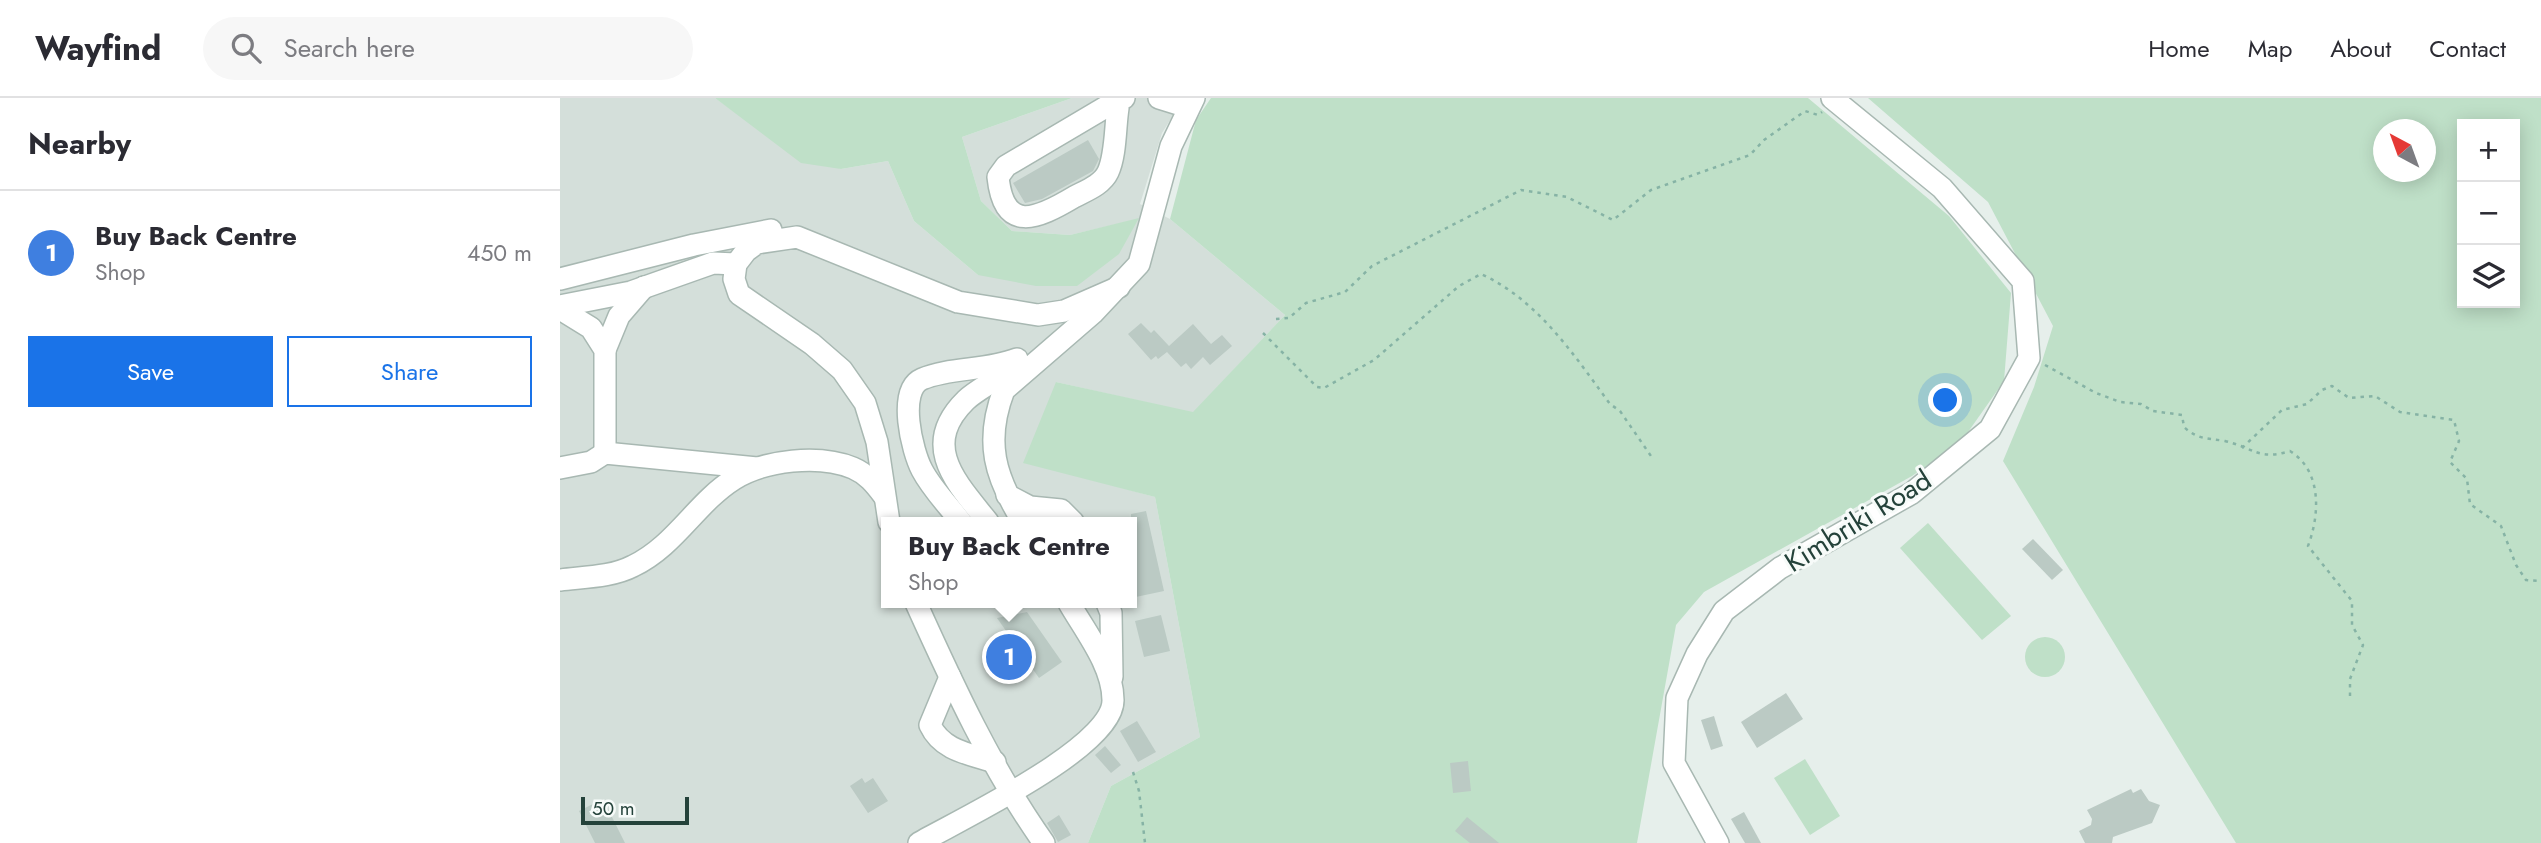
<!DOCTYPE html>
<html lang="en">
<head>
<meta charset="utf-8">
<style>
	:root { --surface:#fff; --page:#f7f7f7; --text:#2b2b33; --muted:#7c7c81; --line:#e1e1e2; --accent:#1a73e8 }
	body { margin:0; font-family:Jost,sans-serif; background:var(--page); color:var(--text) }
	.controls { position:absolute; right:21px; top:21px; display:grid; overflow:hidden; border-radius:0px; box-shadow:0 4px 18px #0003 }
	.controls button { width:63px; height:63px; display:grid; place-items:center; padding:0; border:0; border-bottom:2px solid var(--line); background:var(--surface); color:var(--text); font:35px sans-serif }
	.compass { position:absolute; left:1813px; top:21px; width:63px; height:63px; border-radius:50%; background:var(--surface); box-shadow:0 4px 18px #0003; rotate:319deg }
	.scale { position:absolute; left:21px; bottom:18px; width:108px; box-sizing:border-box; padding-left:7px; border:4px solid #24423a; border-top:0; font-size:19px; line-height:24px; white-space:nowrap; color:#24423a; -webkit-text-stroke:5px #f7fbf9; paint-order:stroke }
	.you { position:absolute; left:1386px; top:303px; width:24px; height:24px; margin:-18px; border:5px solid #fff; border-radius:50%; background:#1a73e8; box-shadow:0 0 0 10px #1a73e833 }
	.badge { display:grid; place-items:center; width:46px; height:46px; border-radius:50%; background:var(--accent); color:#fff; font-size:23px; font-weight:700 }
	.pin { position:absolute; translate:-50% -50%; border:4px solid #fff; box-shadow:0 2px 7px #0006 }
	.popup { position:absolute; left:321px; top:419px; width:256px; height:91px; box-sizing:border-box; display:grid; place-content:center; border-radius:0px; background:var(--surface); filter:drop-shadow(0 2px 5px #0005); font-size:23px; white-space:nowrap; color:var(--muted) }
	.popup b { font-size:26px; color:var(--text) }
	.popup::after { content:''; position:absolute; left:50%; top:100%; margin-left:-14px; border:14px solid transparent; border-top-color:var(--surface) }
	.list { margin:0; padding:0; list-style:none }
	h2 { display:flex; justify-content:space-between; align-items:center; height:91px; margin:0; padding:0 28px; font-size:30px }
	h2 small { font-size:23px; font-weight:400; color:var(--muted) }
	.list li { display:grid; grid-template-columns:46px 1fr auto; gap:21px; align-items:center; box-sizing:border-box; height:126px; padding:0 28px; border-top:2px solid var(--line) }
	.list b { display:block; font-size:26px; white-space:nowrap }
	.list p { margin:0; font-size:23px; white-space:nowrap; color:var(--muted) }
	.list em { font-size:23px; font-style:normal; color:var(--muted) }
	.actions { display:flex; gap:14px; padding:21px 28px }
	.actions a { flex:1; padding:16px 0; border:2px solid var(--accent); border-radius:0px; text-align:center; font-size:24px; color:var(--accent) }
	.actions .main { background:var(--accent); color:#fff }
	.icon { flex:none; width:38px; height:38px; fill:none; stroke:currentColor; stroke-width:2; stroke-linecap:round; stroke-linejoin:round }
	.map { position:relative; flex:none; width:1981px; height:745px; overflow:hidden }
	header { display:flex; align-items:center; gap:42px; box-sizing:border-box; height:98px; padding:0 35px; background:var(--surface); border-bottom:2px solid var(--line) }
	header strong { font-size:33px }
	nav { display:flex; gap:38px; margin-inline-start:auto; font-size:24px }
	.search { width:490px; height:63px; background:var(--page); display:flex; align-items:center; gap:18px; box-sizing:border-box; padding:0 24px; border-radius:38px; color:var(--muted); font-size:26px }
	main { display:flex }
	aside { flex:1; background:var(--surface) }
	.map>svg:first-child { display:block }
	.built { fill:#d4dfda; fill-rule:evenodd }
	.green { fill:#bfe0c8; fill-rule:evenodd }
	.building { fill:#bbcac4 }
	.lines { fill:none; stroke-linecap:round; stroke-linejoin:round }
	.minor-casing { stroke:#a8b8b2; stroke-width:24 }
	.path { stroke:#86b3a5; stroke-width:2.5; stroke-dasharray:3.5 5; stroke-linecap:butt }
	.minor { stroke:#fff; stroke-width:21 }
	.labels { text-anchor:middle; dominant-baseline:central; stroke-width:6; stroke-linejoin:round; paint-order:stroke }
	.street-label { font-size:28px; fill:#24423a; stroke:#f7fbf9 }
</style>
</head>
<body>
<header>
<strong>Wayfind</strong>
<div class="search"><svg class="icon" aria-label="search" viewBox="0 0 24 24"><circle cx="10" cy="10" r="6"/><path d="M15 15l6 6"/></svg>Search here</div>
<nav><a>Home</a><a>Map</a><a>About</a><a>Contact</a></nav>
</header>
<main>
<aside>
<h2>Nearby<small></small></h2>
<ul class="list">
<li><span class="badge" style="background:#3f7fe0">1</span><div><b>Buy Back Centre</b><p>Shop</p></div><em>450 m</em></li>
</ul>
<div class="actions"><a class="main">Save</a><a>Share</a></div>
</aside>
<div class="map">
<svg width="1981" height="745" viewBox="0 0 1981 745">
	<rect width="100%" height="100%" fill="#e6efeb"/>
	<path class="built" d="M0 0H155L196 29 281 71 328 63 354 123 418 177 578 121 510 137 452 133 421 103 402 39 512 0H624L602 35 580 106 610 121 725 217 633 315 496 284 511 376 595 399 640 639 551 688 528 745H0ZM326 424H572V505H326Z"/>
	<g class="green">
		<path d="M155 0H512L402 39 421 103 452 133 510 137 579 120 559 156 517 188H476L418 177 354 123 328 63 281 71 241 65Z"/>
		<path d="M651 0H1248L1389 118 1451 195 1444 283 1401 344 1352 378 1144 494 1116 527 1077 745H528L551 688 640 639 595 399 463 365 496 284 633 314 725 217 610 121 636 22Z"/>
		<path d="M1308 0H1981V745H1676L1443 363 1474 289 1493 228 1428 104ZM1902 26H1955V205H1902ZM1824 32H1866V74H1824Z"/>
		<path d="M1368 425 1451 518 1422 542 1340 450Z"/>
		<circle cx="1485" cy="559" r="20"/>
		<path d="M1245 661 1280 718 1250 737 1214 680Z"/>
	</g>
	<g class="building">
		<path d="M528 42 539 61 533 73 482 101 465 105 453 85Z"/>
		<path d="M581 225 591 235 594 232 609 248 633 226 651 246 662 237 672 248 650 267 643 259 631 271 626 265 621 269 607 254 598 261 596 258 591 262 568 236Z"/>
		<path d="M586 413 604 493 571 500V416Z"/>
		<path d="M1473 441 1503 472 1492 482 1462 451Z"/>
		<path d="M467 514 502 564 479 580 437 520Z"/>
		<path d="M601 517 610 553 584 559 575 523Z"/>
		<path d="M1226 595 1243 621 1197 650 1181 624Z"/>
		<path d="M1154 618 1163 648 1151 652 1141 622Z"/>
		<path d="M577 623 596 654 578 664 560 633Z"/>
		<path d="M545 648 561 667 551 675 535 657Z"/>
		<path d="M908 663 911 693 893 695 890 665Z"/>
		<path d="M302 680 305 685 313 680 328 703 308 715 290 688Z"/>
		<path d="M1571 691 1573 695 1581 691 1589 703 1600 707 1592 725 1553 739 1552 745H1525L1519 733 1531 727 1532 721 1527 712Z"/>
		<path d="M43 701 65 745H35L19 713Z"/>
		<path d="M1184 714 1201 745H1185L1171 721Z"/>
		<path d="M499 717 511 737 498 744 487 725Z"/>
		<path d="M907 719 939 745H910L895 733Z"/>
	</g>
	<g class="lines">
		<g class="minor-casing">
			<g id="minor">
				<path d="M599 0 628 9"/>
				<path d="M556 3 558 10C555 29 556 57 548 74 542 87 525 93 514 99 477 121 444 136 438 79L446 68 556 3 564 0"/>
				<path d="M0 181 134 147 211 132"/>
				<path d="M0 208 71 194 153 165 176 166"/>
				<path d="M0 211 31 230 45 252V355"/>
				<path d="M45 252 59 218 84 189"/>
				<path d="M0 370 31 364 45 355 197 370"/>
				<path d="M447 397 470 409 501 412 513 424"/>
				<path d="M329 424 317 344 305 305 282 272 252 246 179 196 174 181 176 166 186 153 197 145 237 139 398 204 478 217 504 213 559 189"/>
				<path d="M401 424C388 407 372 391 362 372 352 353 337 292 362 281 390 269 427 273 457 261"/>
				<path d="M428 424C397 385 359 348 406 302 419 290 437 283 450 270"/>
				<path d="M463 424C435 379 424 344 444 292L533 215 579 166 611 48 634 0"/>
				<path d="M0 482C24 479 52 479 73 468 115 448 136 405 174 381 205 362 259 356 293 370 307 376 315 386 324 398"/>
				<path d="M356 505C393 587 432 672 484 745"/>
				<path d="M547 505 551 515 552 579"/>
				<path d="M390 579 370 627C382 653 410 656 435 664"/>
				<path d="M359 745C399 722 554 649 553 602 553 568 525 533 509 505"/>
				<path d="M1158 745 1114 665 1117 600 1137 556 1164 513 1220 470 1352 395 1430 331 1469 260 1463 183 1382 90 1272 0"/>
			</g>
		</g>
		<g class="path">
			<path d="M716 221 729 220 746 205 785 194 812 168 961 92 1007 99 1053 122 1091 92 1190 57 1204 42 1245 13 1258 17 1262 14"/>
			<path d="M703 235 757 289 764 290 814 262 899 188 921 176C978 202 1014 257 1050 306L1060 313 1093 361"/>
			<path d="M1485 267 1536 295 1560 304 1581 306 1593 313 1622 317 1624 329C1638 342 1648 340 1665 343 1694 350 1699 363 1730 353 1762 373 1760 416 1748 448L1792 503V527L1803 547 1790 581V599"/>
			<path d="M1682 350 1722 312 1747 306 1762 292 1772 288 1789 300 1815 298 1840 314 1894 322 1899 343 1890 364 1907 381 1910 406 1941 428 1956 467 1966 482 1981 483"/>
			<path d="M573 674 579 693 585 745"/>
		</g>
		<use href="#minor" class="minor"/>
	</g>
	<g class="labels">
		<g class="street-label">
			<text transform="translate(1298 423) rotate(-32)">Kimbriki Road</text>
		</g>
	</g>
</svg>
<div class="controls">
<button>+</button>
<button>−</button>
<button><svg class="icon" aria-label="layers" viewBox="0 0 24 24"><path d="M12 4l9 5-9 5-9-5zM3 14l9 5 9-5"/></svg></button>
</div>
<svg class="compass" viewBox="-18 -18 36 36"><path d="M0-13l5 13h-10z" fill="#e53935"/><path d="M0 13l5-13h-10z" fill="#7c7c81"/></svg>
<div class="scale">50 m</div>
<div class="you"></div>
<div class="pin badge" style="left:449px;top:559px;background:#3f7fe0">1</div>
<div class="popup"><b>Buy Back Centre</b>Shop</div>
</div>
</main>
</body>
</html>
